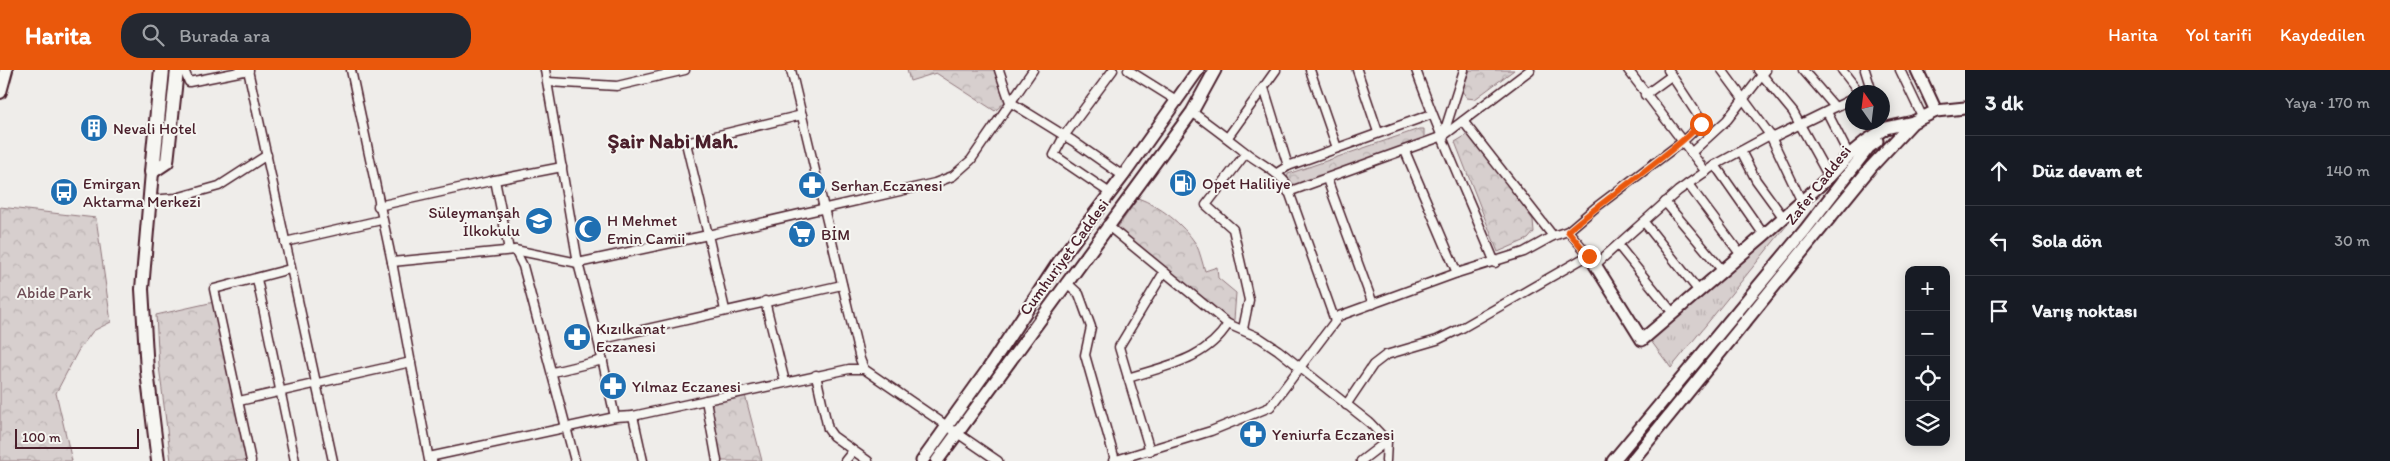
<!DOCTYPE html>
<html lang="tr">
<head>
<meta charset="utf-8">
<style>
	:root { --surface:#171b24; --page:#242831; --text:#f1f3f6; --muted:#9ea1a6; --line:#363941; --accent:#ea580c }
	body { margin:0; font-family:Itim,sans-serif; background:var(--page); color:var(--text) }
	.controls { position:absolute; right:15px; bottom:15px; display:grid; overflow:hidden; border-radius:10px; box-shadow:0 2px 12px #0003 }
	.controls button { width:45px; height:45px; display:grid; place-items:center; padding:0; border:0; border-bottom:1px solid var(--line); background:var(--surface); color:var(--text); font:25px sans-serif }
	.compass { position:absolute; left:1845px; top:15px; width:45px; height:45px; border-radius:50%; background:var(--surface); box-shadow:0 2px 12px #0003; rotate:346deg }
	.scale { position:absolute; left:15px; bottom:12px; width:124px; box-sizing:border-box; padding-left:5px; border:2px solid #4a1f2b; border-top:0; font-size:14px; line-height:18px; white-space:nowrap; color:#4a1f2b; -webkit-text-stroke:4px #f6f6f2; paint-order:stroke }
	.stop { position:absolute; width:15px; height:15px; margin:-11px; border:4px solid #ea580c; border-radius:50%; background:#fff }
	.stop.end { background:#ea580c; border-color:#fff; box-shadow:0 1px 5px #0008 }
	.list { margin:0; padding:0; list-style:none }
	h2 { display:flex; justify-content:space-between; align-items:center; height:65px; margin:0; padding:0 20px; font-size:21px }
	h2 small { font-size:16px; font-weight:400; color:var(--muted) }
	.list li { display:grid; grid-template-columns:32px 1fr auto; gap:15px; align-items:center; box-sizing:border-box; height:70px; padding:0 20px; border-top:1px solid var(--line) }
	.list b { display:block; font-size:19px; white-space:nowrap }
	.list em { font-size:16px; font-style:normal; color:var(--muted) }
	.icon { flex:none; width:28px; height:28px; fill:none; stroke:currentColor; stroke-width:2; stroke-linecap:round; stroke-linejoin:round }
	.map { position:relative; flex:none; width:1965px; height:391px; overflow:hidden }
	header { display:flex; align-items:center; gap:30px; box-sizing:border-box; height:70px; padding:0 25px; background:var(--accent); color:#fff }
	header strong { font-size:24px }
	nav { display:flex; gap:28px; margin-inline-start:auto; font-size:18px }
	.search { width:350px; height:45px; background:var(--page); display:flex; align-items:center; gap:12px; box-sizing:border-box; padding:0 18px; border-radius:20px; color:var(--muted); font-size:19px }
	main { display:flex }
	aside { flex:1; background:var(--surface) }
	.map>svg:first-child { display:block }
	.grass { fill:url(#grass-tufts); stroke:#90777c }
	.forest { fill:url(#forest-crowns); stroke:#90777c }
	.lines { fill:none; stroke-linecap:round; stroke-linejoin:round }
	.street-casing { stroke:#4a1f2b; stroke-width:11 }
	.secondary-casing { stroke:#4a1f2b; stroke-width:15 }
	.primary-casing { stroke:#4a1f2b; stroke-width:16 }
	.highway-casing { stroke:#4a1f2b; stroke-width:18 }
	.street { stroke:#f6f6f2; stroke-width:8 }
	.secondary { stroke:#f6f6f2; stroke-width:11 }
	.primary { stroke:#f6f6f2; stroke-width:12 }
	.highway { stroke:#f6f6f2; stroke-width:14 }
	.route { stroke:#ea580c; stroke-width:6 }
	.labels { text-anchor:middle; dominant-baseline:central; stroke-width:4; stroke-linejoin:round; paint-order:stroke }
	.poi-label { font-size:16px; fill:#4a1f2b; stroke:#f6f6f2; text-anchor:start }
	.street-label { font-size:16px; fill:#4a1f2b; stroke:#f6f6f2 }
	.park-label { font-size:16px; fill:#6d4b54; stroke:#f6f6f2 }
	.district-label { font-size:21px; font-weight:bold; fill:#4a1f2b; stroke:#f6f6f2 }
</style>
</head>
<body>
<header>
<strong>Harita</strong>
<div class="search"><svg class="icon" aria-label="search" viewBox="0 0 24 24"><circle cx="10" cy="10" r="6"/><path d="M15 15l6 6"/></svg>Burada ara</div>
<nav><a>Harita</a><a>Yol tarifi</a><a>Kaydedilen</a></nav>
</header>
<main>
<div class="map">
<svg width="1965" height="391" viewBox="0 0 1965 391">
	<defs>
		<pattern id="grass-tufts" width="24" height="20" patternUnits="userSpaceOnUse" patternTransform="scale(1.25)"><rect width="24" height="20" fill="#d7cfce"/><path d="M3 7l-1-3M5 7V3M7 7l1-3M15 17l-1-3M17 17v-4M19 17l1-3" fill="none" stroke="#bab1b1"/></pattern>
		<pattern id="forest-crowns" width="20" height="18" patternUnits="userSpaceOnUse" patternTransform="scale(1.25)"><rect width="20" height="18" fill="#d7cfce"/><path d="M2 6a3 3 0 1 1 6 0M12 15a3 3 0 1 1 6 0" fill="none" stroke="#bab1b1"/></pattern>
	</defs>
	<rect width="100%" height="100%" fill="#efedea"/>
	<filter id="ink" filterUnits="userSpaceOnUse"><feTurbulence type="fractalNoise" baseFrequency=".02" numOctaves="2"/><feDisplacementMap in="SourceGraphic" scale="10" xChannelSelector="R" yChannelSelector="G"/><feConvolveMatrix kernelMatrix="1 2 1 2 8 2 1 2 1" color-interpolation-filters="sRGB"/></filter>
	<g filter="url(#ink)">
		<path class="grass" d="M1800 139 1671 298 1651 271Z"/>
		<g class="forest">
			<path d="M907 0H998L1007 30 995 41 936 3 910 11Z"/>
			<path d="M1470 0H1514L1475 29 1467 28 1462 21Z"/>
			<path d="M1419 59H1424V69L1296 116 1287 109 1288 104Z"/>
			<path d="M1470 63 1533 150 1534 162 1528 169 1498 182 1455 72Z"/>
			<path d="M1138 128C1160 136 1183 154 1196 174 1200 182 1202 192 1205 201L1217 197 1218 208 1236 223 1234 250 1229 253 1116 160Z"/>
			<path d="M0 137 96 148 111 252 93 261 78 281 56 323 72 391H0Z"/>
			<path d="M214 232 246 391H171L159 296 156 245Z"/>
			<path d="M745 325 762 391H720L711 333Z"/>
		</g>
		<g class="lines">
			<g class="street-casing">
				<g id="street">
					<path d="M184 0 189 12 249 0"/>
					<path d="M248 0 333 391"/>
					<path d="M351 0 392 192 429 390"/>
					<path d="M545 0 578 193 598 270"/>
					<path d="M791 0 860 289 864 299 998 391"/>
					<path d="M999 0 1010 32 1073 71 1123 106"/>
					<path d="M1128 0 1176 30"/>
					<path d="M1310 0 1337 78"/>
					<path d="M1357 0 1378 62"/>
					<path d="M1416 0C1439 65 1469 129 1495 193"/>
					<path d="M1628 0 1706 102"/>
					<path d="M1722 0 1770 65 1801 130"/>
					<path d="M1758 0 1793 42 1829 107"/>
					<path d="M1803 0 1835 37"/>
					<path d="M1842 0 1859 22"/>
					<path d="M1865 0 1871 19 1865 22"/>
					<path d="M1900 0 1922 46"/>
					<path d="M548 12 617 16 685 0"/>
					<path d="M1264 18 1288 96"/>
					<path d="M1645 25 1671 6"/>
					<path d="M1192 42C1210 55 1227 68 1245 82 1259 93 1274 99 1286 113L1335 251"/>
					<path d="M1827 42 1849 85"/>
					<path d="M1463 51 1553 166"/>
					<path d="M1443 66 1464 0"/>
					<path d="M1228 67 1276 0"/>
					<path d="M1405 81 1457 203"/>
					<path d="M1741 81 1756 110 1783 147"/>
					<path d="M1691 83 1727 50 1766 0"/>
					<path d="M1715 95 1764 165"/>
					<path d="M1277 103 1288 96 1432 44"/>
					<path d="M1327 109 1373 234"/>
					<path d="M1688 114 1741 185"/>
					<path d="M1288 122 1443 66 1530 0"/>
					<path d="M1110 123 1054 85 1064 66 1113 0"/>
					<path d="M149 130 176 128 219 116 267 85"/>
					<path d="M1665 132 1723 201"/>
					<path d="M378 136 495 110"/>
					<path d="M1644 152 1698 220"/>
					<path d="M1107 155 1228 254 1260 268 1278 280 1370 353 1387 371 1386 391"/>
					<path d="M285 172 381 150"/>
					<path d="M1618 175 1673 243"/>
					<path d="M509 180 495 110 562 97"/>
					<path d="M515 180 523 196 575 391"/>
					<path d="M392 192 515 180 578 193 708 165 686 73 802 45"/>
					<path d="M1595 195 1678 121 1715 95 1770 65 1774 67 1852 29"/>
					<path d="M257 209 295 391"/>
					<path d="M1066 212 1079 224 1091 257 1085 285 1115 390"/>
					<path d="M765 231 785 312"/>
					<path d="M725 240 708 165 935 113 953 106 971 90 1033 0"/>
					<path d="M1243 259 1249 230 1233 159 1206 135 1246 83"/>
					<path d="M553 302 603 290"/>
					<path d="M816 305 828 359 833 366 868 391"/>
					<path d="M1128 308C1165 296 1206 290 1228 254"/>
					<path d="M706 330 717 391"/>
					<path d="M239 331 411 292"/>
					<path d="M1346 335 1373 295 1386 285 1437 270 1462 258 1589 185 1568 161"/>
					<path d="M633 346 643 391"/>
					<path d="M615 347 598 270 842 215"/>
					<path d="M1150 381 1119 277 1164 202"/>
					<path d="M251 391 214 219 290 199"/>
					<path d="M432 391 429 387 615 347 633 346 849 299H864"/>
					<path d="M845 391 853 381"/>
					<path d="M1113 391 1211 361 1270 337 1339 246 1457 203 1524 182 1553 166 1568 161 1595 138 1682 72 1701 54V50L1668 0"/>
					<path d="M1361 391 1387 371"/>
				</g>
			</g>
			<g class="secondary-casing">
				<g id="secondary">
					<path d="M1917 0 1936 41"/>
					<path d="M1589 185 1642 270 1764 165 1829 107 1849 85 1866 71 1886 58 1913 52 1936 41 1965 38"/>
					<path d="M922 391 988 299 1062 187 1123 106 1198 0"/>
					<path d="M937 391 1192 42 1215 0"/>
					<path d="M1613 391 1805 160 1869 77 1877 71"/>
					<path d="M1632 391 1871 97 1913 52"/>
				</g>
			</g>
			<g class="primary-casing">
				<g id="primary">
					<path d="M0 22 6 0"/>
					<path d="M158 391 147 301 142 219 152 102 167 92 177 0"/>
				</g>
			</g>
			<g class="highway-casing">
				<path id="highway" d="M152 102 162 0"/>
			</g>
			<use href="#street" class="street"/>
			<use href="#secondary" class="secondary"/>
			<use href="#primary" class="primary"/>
			<use href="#highway" class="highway"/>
		</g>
	</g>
	<g class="lines" filter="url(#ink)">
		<path class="route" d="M1589 186 1568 161C1611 124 1660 93 1701 54"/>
	</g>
	<defs>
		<g id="building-disc" transform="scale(1.4375)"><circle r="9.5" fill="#1f6fb2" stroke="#f6f6f2"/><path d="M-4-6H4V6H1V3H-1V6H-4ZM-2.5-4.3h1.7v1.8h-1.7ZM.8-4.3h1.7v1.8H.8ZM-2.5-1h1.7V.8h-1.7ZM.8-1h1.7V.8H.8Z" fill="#fff"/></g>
		<g id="fuel-disc" transform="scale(1.4375)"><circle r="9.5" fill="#1f6fb2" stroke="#f6f6f2"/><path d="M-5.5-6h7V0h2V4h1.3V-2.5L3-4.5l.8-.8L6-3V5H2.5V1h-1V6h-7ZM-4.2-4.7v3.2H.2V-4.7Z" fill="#fff"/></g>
		<g id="pharmacy-disc" transform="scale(1.4375)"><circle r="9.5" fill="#1f6fb2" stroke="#f6f6f2"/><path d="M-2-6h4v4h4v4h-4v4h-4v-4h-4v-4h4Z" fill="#fff"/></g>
		<g id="bus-disc" transform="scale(1.4375)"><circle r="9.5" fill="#1f6fb2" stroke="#f6f6f2"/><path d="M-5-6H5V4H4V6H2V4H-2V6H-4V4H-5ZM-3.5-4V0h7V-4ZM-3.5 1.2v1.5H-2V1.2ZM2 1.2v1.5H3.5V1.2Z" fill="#fff"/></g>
		<g id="school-disc" transform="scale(1.4375)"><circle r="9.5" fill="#1f6fb2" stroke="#f6f6f2"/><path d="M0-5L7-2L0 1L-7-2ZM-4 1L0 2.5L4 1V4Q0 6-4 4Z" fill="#fff"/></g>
		<g id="mosque-disc" transform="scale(1.4375)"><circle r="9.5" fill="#1f6fb2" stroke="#f6f6f2"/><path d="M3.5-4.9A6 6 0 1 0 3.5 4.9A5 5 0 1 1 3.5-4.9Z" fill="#fff"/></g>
		<g id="supermarket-disc" transform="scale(1.4375)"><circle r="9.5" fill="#1f6fb2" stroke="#f6f6f2"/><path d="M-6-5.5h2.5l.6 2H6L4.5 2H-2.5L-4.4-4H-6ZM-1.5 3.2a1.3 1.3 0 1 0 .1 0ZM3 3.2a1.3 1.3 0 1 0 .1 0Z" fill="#fff"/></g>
	</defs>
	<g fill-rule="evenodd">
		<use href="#building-disc" x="94" y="58"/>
		<use href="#fuel-disc" x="1183" y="113"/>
		<use href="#pharmacy-disc" x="812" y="115"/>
		<use href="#bus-disc" x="64" y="122"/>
		<use href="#school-disc" x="539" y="151"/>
		<use href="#mosque-disc" x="588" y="159"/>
		<use href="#supermarket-disc" x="802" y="164"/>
		<use href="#pharmacy-disc" x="577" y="267"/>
		<use href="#pharmacy-disc" x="613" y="316"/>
		<use href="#pharmacy-disc" x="1253" y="364"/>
	</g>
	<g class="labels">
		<g class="poi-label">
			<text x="113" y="58">Nevali Hotel</text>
			<text x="83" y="113">Emirgan<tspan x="83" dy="18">Aktarma Merkezi</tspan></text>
			<text x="1202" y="113">Opet Haliliye</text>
			<text x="831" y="115">Serhan Eczanesi</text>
			<text x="520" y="142" text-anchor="end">Süleymanşah<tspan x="520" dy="18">İlkokulu</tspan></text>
			<text x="607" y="150">H Mehmet<tspan x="607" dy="18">Emin Camii</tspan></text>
			<text x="821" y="164">BİM</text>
			<text x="596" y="258">Kızılkanat<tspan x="596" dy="18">Eczanesi</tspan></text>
			<text x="632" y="316">Yılmaz Eczanesi</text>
			<text x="1272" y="364">Yeniurfa Eczanesi</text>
		</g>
		<g class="street-label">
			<text transform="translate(1818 115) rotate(-52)">Zafer Caddesi</text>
			<text transform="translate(1064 187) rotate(-54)">Cumhuriyet Caddesi</text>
		</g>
		<g class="park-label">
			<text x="54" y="222">Abide Park</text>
		</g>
		<g class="district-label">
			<text x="673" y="70">Şair Nabi Mah.</text>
		</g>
	</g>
</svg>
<div class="controls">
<button>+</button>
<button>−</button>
<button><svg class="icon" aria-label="locate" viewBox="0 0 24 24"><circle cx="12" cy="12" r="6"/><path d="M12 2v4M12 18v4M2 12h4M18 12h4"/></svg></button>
<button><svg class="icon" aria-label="layers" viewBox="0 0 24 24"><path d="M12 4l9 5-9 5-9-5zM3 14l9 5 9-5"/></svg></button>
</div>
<svg class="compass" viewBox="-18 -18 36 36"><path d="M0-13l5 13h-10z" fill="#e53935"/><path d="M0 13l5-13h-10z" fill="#9ea1a6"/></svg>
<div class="scale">100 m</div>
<div class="stop" style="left:1701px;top:54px"></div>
<div class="stop end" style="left:1589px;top:186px"></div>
</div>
<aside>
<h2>3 dk<small>Yaya · 170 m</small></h2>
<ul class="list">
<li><svg class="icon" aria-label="ahead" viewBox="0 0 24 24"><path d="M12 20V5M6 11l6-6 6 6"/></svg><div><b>Düz devam et</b></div><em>140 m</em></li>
<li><svg class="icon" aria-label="left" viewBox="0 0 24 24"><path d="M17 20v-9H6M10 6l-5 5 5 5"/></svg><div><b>Sola dön</b></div><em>30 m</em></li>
<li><svg class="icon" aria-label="arrive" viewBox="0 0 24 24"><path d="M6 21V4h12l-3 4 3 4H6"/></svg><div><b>Varış noktası</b></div></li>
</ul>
</aside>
</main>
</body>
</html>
